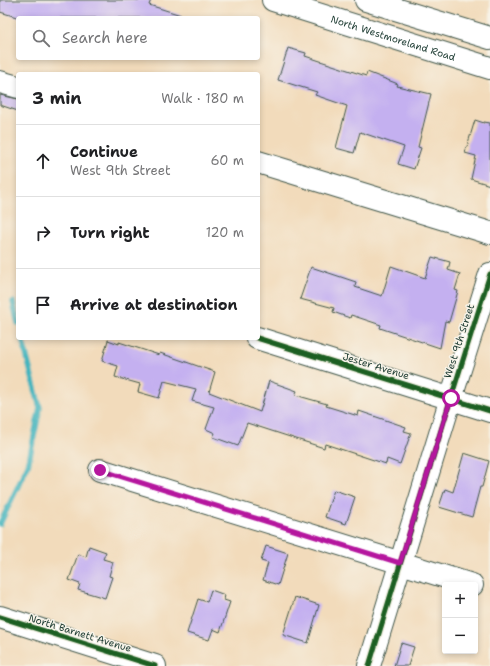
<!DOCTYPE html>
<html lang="en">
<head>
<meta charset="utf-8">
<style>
	:root { --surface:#fff; --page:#f6f6f6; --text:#202124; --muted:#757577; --line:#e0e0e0 }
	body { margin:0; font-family:"Shantell Sans",sans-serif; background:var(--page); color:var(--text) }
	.controls { position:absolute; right:12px; bottom:12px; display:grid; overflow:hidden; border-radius:4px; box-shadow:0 2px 6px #0003 }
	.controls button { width:36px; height:36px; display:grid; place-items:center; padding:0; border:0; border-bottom:1px solid var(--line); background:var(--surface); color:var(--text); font:20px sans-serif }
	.stop { position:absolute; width:12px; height:12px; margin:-9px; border:3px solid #b5179e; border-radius:50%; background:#fff }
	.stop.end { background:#b5179e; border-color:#fff; box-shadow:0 1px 4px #0008 }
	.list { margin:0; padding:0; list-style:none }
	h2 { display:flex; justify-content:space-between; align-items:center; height:52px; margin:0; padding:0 16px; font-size:17px }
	h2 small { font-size:13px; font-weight:400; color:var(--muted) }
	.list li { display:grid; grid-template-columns:26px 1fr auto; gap:12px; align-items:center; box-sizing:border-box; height:72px; padding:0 16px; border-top:1px solid var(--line) }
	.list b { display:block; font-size:15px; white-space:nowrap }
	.list p { margin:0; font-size:13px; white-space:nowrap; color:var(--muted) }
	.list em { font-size:13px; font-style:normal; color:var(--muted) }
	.icon { flex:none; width:22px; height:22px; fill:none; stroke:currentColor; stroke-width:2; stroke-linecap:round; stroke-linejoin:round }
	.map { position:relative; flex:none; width:490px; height:666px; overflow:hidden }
	.search { position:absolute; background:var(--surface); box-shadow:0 2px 6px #0003; left:16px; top:16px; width:244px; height:44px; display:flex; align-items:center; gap:10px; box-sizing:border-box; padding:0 14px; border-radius:4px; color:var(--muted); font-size:15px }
	.panel { position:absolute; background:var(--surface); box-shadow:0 2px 6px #0003; left:16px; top:72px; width:244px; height:268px; border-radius:4px }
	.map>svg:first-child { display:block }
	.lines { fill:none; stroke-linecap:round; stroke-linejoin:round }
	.stream { stroke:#46b5be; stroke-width:5.5 }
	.building { fill:#c4b0f0 }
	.minor-casing { stroke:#3f5548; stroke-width:24 }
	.major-casing { stroke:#3f5548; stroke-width:24 }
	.minor { stroke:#fff; stroke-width:22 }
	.major { stroke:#fff; stroke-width:22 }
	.cycleway-casing { stroke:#f7f3e8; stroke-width:8 }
	.cycleway { stroke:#1b5e20; stroke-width:5 }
	.route { stroke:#b5179e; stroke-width:5 }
	.labels { text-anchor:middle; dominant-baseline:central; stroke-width:3; stroke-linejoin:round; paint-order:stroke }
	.street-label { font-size:10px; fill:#1f3d34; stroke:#f7f3e8 }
</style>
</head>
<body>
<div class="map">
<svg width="490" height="666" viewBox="0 0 490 666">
	<rect width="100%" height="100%" fill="#f7f3e8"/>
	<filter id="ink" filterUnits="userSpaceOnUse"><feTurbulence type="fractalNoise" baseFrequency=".025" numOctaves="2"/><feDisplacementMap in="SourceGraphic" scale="8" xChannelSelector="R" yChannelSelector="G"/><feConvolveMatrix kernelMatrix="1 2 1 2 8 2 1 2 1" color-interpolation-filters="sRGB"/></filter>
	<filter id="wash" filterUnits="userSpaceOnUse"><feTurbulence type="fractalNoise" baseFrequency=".012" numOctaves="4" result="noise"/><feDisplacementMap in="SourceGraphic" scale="16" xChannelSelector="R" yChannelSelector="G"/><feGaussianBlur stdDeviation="0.9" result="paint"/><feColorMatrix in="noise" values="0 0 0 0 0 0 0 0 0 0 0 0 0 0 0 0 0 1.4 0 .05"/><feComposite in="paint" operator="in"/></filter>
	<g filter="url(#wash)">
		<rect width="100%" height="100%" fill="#f2dbbb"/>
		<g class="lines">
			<g class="stream">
				<path d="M13 302 18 323"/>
				<path d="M0 524 28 465 40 408 22 338"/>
			</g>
		</g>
		<g id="blocks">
			<g class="building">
				<path d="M0 0H151L149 5 181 15V18H20L0 12Z"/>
				<path d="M288 48 306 53 305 56 366 76 367 72 398 84 397 86 431 94 418 147 421 148 414 169 398 164 404 147 360 132 354 153 336 148 347 106 315 95 317 92 278 80Z"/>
				<path d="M0 95 18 99V111L0 105Z"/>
				<path d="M475 120 484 123V122L490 123V185L471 179 476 156 465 153Z"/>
				<path d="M432 257 450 262 448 270 460 274 455 290 458 291 449 322 445 321 440 348 380 328 381 325 351 315 350 318 333 312 334 308 300 299 311 267 356 282 355 287 382 296 391 266 425 278Z"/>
				<path d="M108 340 119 344V342L159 355 160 353 215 372 209 392 260 412 269 381 297 391 295 395 327 404 326 406 358 416 359 411 406 427 404 431 411 433 400 464 387 459 386 464 325 444 324 448 247 423 238 446 213 437 215 433 206 429 214 407 192 401 196 389 164 381 159 398 138 392 140 384 115 377 118 366 102 361Z"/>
				<path d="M464 453 489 461 482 487H480L472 517 439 507 445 489 453 492Z"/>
				<path d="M334 490 355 497 346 524 325 517Z"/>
				<path d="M89 546 106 552 103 559 113 562 109 576 112 577 105 598 78 590 80 584 69 580 78 554 86 557Z"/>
				<path d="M266 546 288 553 278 585 263 580 268 563 261 561Z"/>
				<path d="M211 590 225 595 224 600 230 602 220 632 213 629 209 640 187 633 198 599 207 602Z"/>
				<path d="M295 597 319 605 308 643 283 635Z"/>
				<path d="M401 643 414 647 408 666H394Z"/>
			</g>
		</g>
	</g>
	<g filter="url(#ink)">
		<use href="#blocks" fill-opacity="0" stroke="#3f5548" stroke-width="1"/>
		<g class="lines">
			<g class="minor-casing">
				<g id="minor">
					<path d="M0 82 18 87"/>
					<path d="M258 162 490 233"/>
					<path d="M257 338 490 411"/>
					<path d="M100 470 472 585"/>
					<path d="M0 617 155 666"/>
					<path d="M369 666 451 398 490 274"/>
				</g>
			</g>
			<g class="major-casing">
				<g id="major">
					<path id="s1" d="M273 0 490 68"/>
					<path d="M366 0 490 38"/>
				</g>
			</g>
			<use href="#minor" class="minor"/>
			<use href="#major" class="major"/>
			<g class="cycleway-casing">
				<g id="cycleway">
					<path d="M257 338 490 411"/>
					<path d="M0 617 155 666"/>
					<path d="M369 666 451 398 490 274"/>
				</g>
			</g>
			<use href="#cycleway" class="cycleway"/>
		</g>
	</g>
	<g class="lines" filter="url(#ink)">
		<path class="route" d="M100 470 400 563 451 398"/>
	</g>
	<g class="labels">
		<g class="street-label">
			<text stroke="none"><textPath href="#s1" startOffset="126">North Westmoreland Road</textPath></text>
			<text transform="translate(459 341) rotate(-72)">West 9th Street</text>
			<text transform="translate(376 366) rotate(17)">Jester Avenue</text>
			<text transform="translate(80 633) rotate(17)">North Barnett Avenue</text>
		</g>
	</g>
</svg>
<div class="controls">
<button>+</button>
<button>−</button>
</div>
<div class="stop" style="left:451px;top:398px"></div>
<div class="stop end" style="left:100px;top:470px"></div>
<div class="search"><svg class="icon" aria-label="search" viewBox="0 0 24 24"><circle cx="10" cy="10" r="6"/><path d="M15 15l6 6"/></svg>Search here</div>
<section class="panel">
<h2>3 min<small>Walk · 180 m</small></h2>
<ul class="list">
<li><svg class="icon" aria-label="ahead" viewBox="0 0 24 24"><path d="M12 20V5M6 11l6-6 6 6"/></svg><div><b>Continue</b><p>West 9th Street</p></div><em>60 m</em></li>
<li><svg class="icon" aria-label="right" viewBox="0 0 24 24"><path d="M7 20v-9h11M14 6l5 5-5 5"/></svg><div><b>Turn right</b></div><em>120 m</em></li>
<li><svg class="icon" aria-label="arrive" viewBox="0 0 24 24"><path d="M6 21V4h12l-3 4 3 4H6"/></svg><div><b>Arrive at destination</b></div></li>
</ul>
</section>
</div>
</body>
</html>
